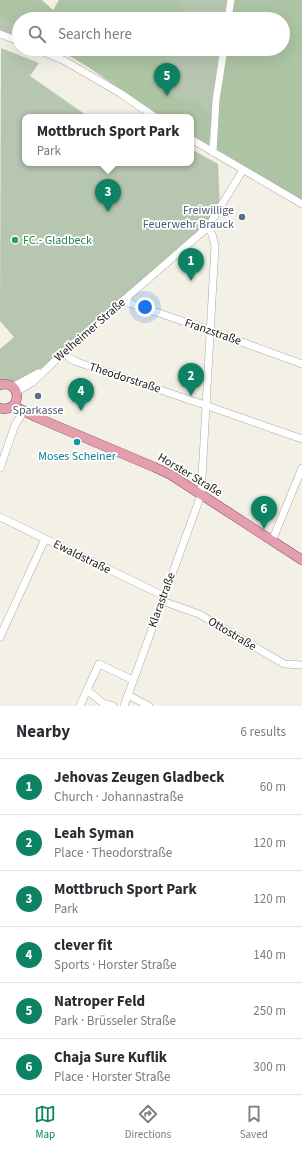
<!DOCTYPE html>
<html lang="en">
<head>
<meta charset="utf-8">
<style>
	:root { --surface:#fff; --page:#f2f2f3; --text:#2b2b33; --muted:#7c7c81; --line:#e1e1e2; --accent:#0d8363 }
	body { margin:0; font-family:"Source Sans 3",sans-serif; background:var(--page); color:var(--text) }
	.you { position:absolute; left:145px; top:307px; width:14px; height:14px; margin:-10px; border:3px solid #fff; border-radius:50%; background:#1a73e8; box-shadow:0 0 0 6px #1a73e833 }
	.badge { display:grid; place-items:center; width:26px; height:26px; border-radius:50%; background:var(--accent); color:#fff; font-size:13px; font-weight:700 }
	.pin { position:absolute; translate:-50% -33px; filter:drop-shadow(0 1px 2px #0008) }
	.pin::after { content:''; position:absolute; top:21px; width:14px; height:12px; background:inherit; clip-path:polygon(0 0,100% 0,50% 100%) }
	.popup { position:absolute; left:22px; top:114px; width:172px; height:52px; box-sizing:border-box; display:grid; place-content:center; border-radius:8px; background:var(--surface); filter:drop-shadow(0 1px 3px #0005); font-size:13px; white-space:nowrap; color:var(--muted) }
	.popup b { font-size:15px; color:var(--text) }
	.popup::after { content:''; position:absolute; left:50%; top:100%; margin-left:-8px; border:8px solid transparent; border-top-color:var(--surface) }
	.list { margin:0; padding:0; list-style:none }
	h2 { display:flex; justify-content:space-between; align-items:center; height:52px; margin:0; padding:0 16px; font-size:17px }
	h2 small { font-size:13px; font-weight:400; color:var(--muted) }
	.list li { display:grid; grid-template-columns:26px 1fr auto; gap:12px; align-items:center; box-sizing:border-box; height:56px; padding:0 16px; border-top:1px solid var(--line) }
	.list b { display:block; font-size:15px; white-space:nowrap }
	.list p { margin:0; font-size:13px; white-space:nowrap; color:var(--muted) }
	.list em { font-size:13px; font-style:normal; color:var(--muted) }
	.icon { flex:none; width:22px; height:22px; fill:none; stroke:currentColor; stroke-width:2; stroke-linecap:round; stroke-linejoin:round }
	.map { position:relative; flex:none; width:302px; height:706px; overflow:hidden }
	.search { position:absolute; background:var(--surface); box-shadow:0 4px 16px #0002; left:12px; right:12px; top:12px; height:44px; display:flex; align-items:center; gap:10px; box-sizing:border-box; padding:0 14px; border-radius:22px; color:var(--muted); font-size:15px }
	.sheet { height:388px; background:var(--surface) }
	nav { display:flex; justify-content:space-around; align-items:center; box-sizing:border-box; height:56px; border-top:1px solid var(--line); background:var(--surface); font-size:11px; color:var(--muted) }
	nav a { display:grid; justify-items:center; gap:2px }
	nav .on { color:var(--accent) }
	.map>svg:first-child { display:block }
	.green { fill:#b6c6b0 }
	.forest { fill:#adc5a4 }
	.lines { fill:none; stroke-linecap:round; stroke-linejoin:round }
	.minor-casing { stroke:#aca9a0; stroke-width:8 }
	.major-casing { stroke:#93495b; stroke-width:10 }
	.minor { stroke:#fff; stroke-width:7 }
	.major { stroke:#e39fb0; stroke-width:9 }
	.service-dot { fill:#5c6f8a; stroke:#fff; stroke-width:1.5 }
	.leisure-dot { fill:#2e9e5b; stroke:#fff; stroke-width:1.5 }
	.culture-dot { fill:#0f9aa8; stroke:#fff; stroke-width:1.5 }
	.labels { text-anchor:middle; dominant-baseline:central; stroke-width:3.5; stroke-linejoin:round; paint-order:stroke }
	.service-label { font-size:12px; fill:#4e5e75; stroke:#fff; text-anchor:end }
	.leisure-label { font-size:12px; fill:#27864d; stroke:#fff; text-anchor:start }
	.street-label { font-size:12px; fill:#22201d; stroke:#fff }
	.culture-label { font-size:12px; fill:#0d838f; stroke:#fff }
</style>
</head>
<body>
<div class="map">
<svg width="302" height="706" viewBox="0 0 302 706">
	<rect width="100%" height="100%" fill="#f3f0e6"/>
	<g class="green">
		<path d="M102 0H227L224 19H63Z"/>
		<path d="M0 18 19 28V39L0 31Z"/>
		<path d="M1 48 39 63 30 76 89 117H25V163H191V149L218 164 220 207 206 227 46 365 18 383 0 382V349L14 337 0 321Z"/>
		<path d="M77 49H219L212 115 206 125 207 148 191 139V117H157L117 87 116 83Z"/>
	</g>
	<g class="forest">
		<path d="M0 0H42L53 10 59 0H179L184 14 182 19H19V28L0 18Z"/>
		<path d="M232 0H302V200L213 151 224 49H283V19H229Z"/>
		<path d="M58 49H169L155 80 171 96 196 102 204 111 212 115 209 145 191 135V117H161L88 67Z"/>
	</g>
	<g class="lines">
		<g class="minor-casing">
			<g id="minor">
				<path d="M228 19 231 0"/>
				<path d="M0 34 19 41"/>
				<path d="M37 49 65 61 120 93 155 117"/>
				<path d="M191 139 302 204"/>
				<path d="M213 152 216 100 224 49"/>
				<path d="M124 300 132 304 209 330 302 364"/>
				<path d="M64 352 69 358 77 362 205 405 302 439"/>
				<path d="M12 387 38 373"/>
				<path d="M16 392 33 382 64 352 208 227 243 170"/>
				<path d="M0 468 15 425 24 411"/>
				<path d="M0 517 164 596"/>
				<path d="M272 541 302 468"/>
				<path d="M162 601 199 614 284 664 302 665"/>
				<path d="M0 637 45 539"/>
				<path d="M128 695 149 706"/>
				<path d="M80 706 87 690"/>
				<path d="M113 706 103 703 87 690 99 664 133 680"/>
				<path d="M124 706 201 495 215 246 212 234 208 227"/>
			</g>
		</g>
		<g class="major-casing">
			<g id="major">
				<path d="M0 385C23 379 22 414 0 408"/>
				<path d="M14 406 38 418 154 467 171 475 302 560"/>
			</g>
		</g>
		<use href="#minor" class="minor"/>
		<use href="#major" class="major"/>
	</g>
	<g class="service-dot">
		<circle cx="242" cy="217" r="4"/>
		<circle cx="38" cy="396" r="4"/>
	</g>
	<circle class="leisure-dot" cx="15" cy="240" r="4"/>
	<circle class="culture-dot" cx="77" cy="442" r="4"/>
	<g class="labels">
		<g class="service-label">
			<text x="234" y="210">Freiwillige<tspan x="234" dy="14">Feuerwehr Brauck</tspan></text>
			<text x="38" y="410" text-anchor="middle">Sparkasse</text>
		</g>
		<g class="leisure-label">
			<text x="23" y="240">FC.- Gladbeck</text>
		</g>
		<g class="street-label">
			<text transform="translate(90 330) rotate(-41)">Welheimer Straße</text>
			<text transform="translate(213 332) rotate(19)">Franzstraße</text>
			<text transform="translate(125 378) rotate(18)">Theodorstraße</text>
			<text transform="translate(190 475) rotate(31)">Horster Straße</text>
			<text transform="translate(82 557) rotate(26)">Ewaldstraße</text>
			<text transform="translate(162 600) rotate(-70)">Klarastraße</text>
			<text transform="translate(232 634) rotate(31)">Ottostraße</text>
		</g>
		<g class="culture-label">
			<text x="77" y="456">Moses Scheiner</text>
		</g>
	</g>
</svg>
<div class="you"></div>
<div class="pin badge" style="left:191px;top:281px">1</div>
<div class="pin badge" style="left:191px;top:396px">2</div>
<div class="pin badge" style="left:108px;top:212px">3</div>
<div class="popup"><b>Mottbruch Sport Park</b>Park</div>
<div class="pin badge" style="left:81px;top:411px">4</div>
<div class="pin badge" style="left:167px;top:96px">5</div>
<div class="pin badge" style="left:264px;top:529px">6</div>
<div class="search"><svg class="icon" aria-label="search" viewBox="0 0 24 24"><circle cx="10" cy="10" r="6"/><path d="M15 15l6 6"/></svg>Search here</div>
</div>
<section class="sheet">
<h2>Nearby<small>6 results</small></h2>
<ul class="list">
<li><span class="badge">1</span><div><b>Jehovas Zeugen Gladbeck</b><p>Church · Johannastraße</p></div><em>60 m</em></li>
<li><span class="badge">2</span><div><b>Leah Syman</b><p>Place · Theodorstraße</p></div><em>120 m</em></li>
<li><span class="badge">3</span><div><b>Mottbruch Sport Park</b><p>Park</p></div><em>120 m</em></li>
<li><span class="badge">4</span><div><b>clever fit</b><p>Sports · Horster Straße</p></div><em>140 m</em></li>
<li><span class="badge">5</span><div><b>Natroper Feld</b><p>Park · Brüsseler Straße</p></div><em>250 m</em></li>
<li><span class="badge">6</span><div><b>Chaja Sure Kuflik</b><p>Place · Horster Straße</p></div><em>300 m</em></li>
</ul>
</section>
<nav>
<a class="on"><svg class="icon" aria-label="map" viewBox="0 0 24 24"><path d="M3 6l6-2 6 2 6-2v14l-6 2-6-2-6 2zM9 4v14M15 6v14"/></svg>Map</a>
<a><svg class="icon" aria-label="directions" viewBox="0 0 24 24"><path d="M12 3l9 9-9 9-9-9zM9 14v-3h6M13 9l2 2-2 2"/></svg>Directions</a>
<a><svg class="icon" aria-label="saved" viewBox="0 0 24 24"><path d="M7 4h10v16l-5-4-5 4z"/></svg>Saved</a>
</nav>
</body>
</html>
